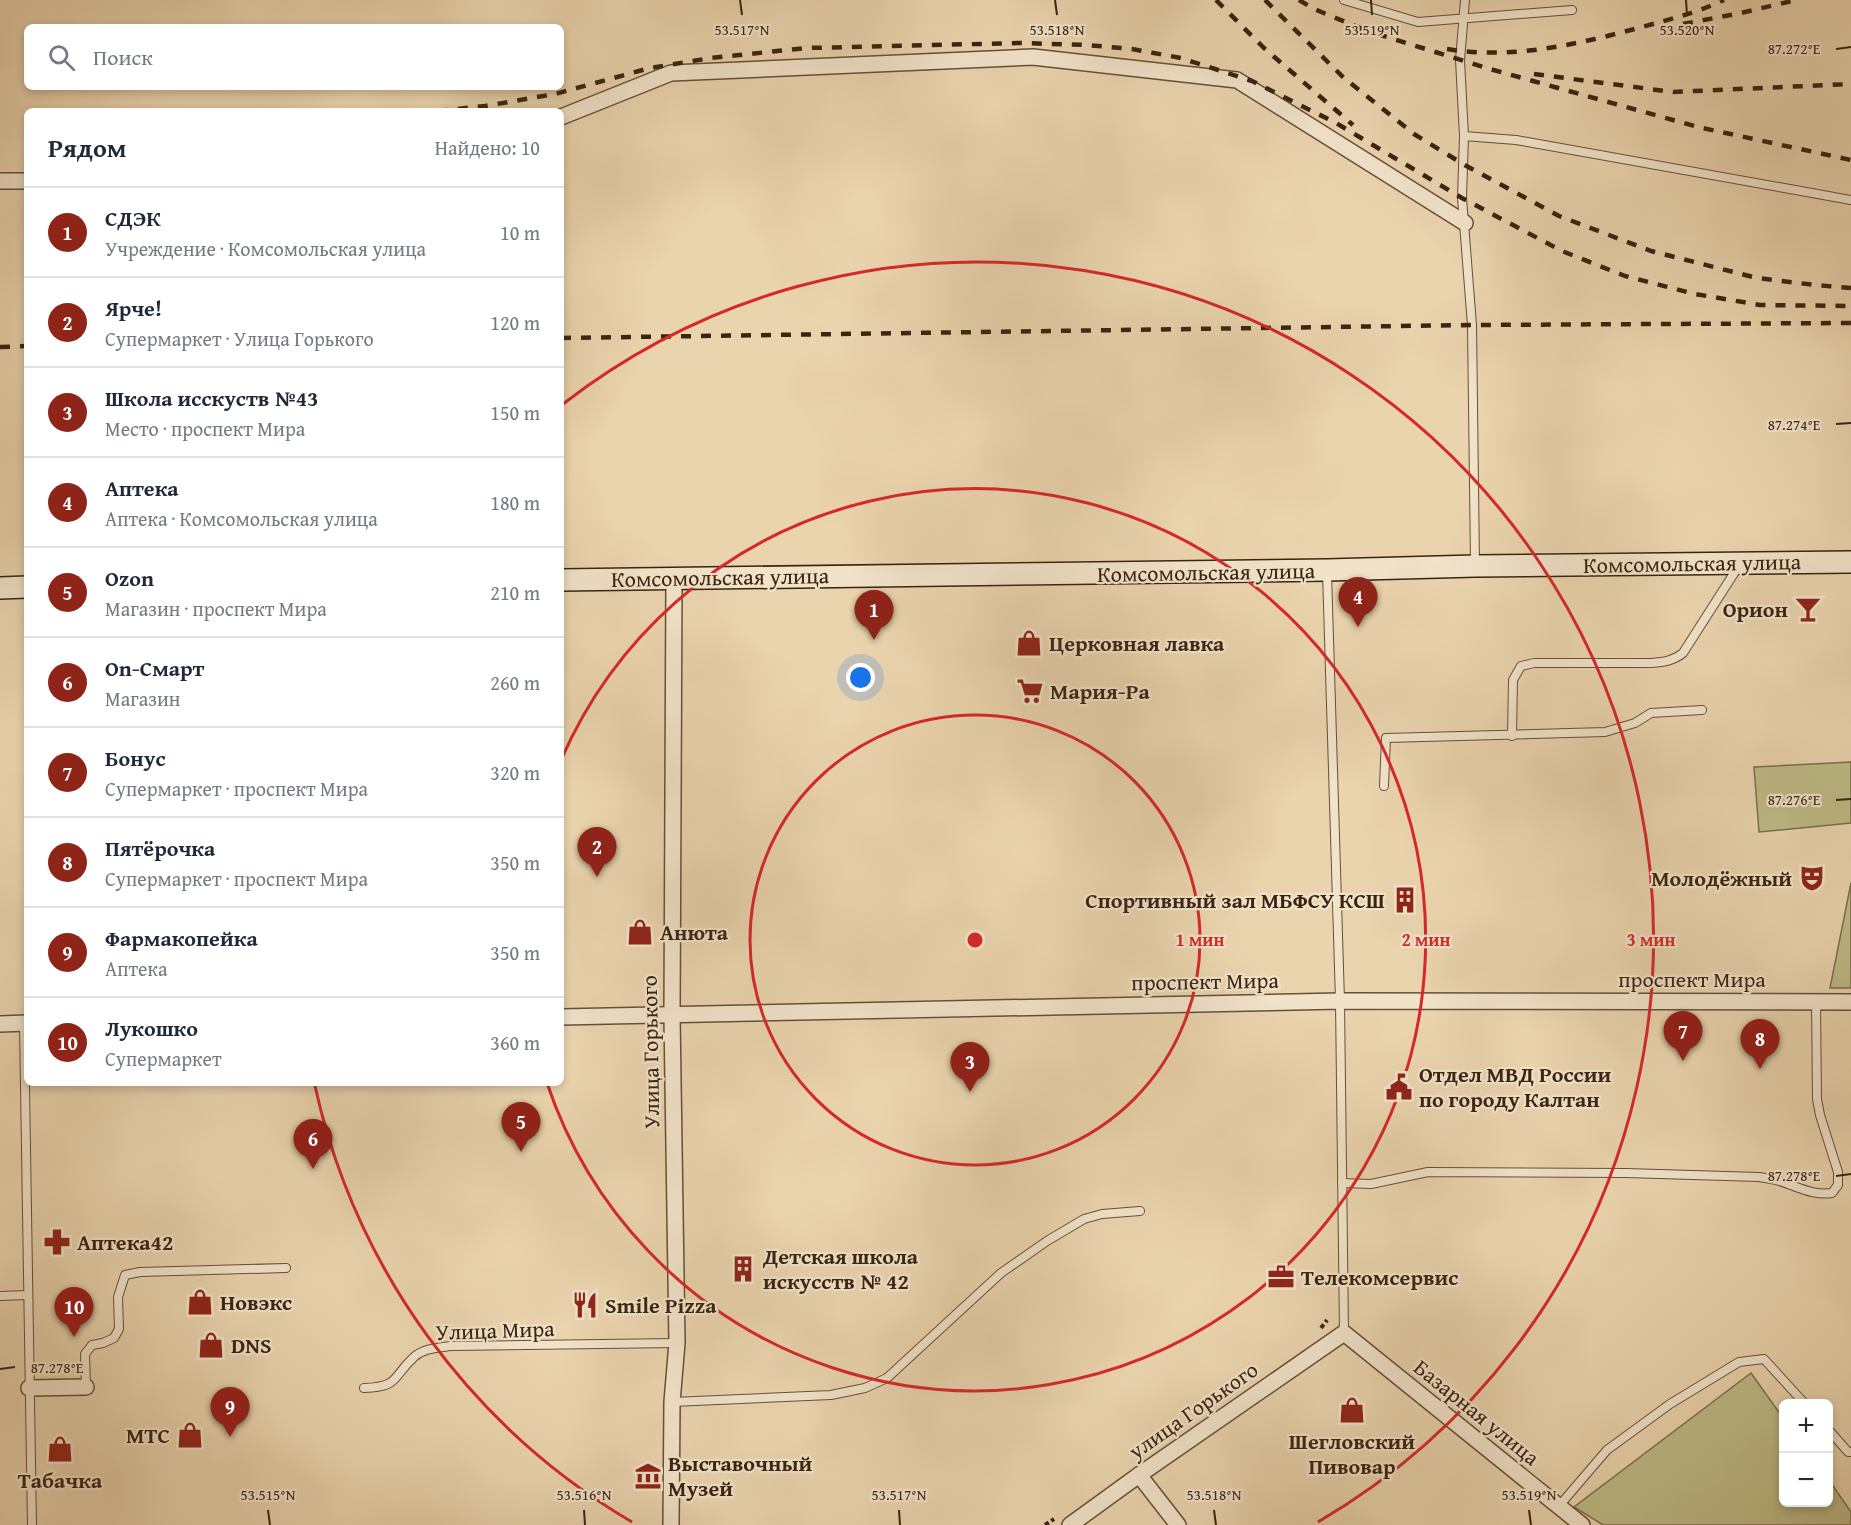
<!DOCTYPE html>
<html lang="ru">
<head>
<meta charset="utf-8">
<style>
	:root { --surface:#fff; --page:#f2f2f3; --text:#1f2937; --muted:#747a83; --line:#e0e1e3; --accent:#8f2418 }
	body { margin:0; font-family:"Gentium Book Plus",serif; background:var(--page); color:var(--text) }
	.controls { position:absolute; right:18px; bottom:18px; display:grid; overflow:hidden; border-radius:9px; box-shadow:0 3px 9px #0003 }
	.controls button { width:54px; height:54px; display:grid; place-items:center; padding:0; border:0; border-bottom:2px solid var(--line); background:var(--surface); color:var(--text); font:30px sans-serif }
	.you { position:absolute; left:861px; top:678px; width:21px; height:21px; margin:-15px; border:4px solid #fff; border-radius:50%; background:#1a73e8; box-shadow:0 0 0 9px #1a73e833 }
	.badge { display:grid; place-items:center; width:39px; height:39px; border-radius:50%; background:var(--accent); color:#fff; font-size:20px; font-weight:700 }
	.pin { position:absolute; translate:-50% -50px; filter:drop-shadow(0 2px 3px #0008) }
	.pin::after { content:''; position:absolute; top:32px; width:21px; height:18px; background:inherit; clip-path:polygon(0 0,100% 0,50% 100%) }
	.list { margin:0; padding:0; list-style:none }
	h2 { display:flex; justify-content:space-between; align-items:center; height:78px; margin:0; padding:0 24px; font-size:26px }
	h2 small { font-size:20px; font-weight:400; color:var(--muted) }
	.list li { display:grid; grid-template-columns:39px 1fr auto; gap:18px; align-items:center; box-sizing:border-box; height:90px; padding:0 24px; border-top:2px solid var(--line) }
	.list b { display:block; font-size:22px; white-space:nowrap }
	.list p { margin:0; font-size:20px; white-space:nowrap; color:var(--muted) }
	.list em { font-size:20px; font-style:normal; color:var(--muted) }
	.icon { flex:none; width:33px; height:33px; fill:none; stroke:currentColor; stroke-width:2; stroke-linecap:round; stroke-linejoin:round }
	.map { position:relative; flex:none; width:1851px; height:1525px; overflow:hidden }
	.search { position:absolute; background:var(--surface); box-shadow:0 3px 9px #0003; left:24px; top:24px; width:540px; height:66px; display:flex; align-items:center; gap:15px; box-sizing:border-box; padding:0 21px; border-radius:9px; color:var(--muted); font-size:22px }
	.panel { position:absolute; background:var(--surface); box-shadow:0 3px 9px #0003; left:24px; top:108px; width:540px; height:978px; border-radius:9px }
	.map>svg:first-child { display:block }
	.green { fill:#bdbb86; stroke:#7b704c; stroke-width:1.5 }
	.lines { fill:none; stroke-linecap:round; stroke-linejoin:round }
	.lane-casing { stroke:#655038; stroke-width:10 }
	.street-casing { stroke:#655038; stroke-width:18 }
	.secondary-casing { stroke:#392411; stroke-width:24 }
	.path { stroke:#392411; stroke-width:4; stroke-dasharray:4.5 3; stroke-linecap:butt }
	.lane { stroke:#f1e3ca; stroke-width:8 }
	.street { stroke:#f1e3ca; stroke-width:15 }
	.secondary { stroke:#f1e3ca; stroke-width:21 }
	.rail { stroke:#392411; stroke-width:4.5; stroke-dasharray:10 10; stroke-linecap:butt }
	.ticks { fill:none; stroke:#392411; stroke-width:2 }
	.ring { fill:none; stroke:#d62828; stroke-width:3 }
	.labels { text-anchor:middle; dominant-baseline:central; stroke-width:4.5; stroke-linejoin:round; paint-order:stroke }
	.street-label { font-size:22px; fill:#392411; stroke:#f1e3ca }
	.poi-label { font-size:22px; font-weight:bold; fill:#392411; stroke:#f1e3ca; text-anchor:start }
	.ticks-label { font-size:15px; text-anchor:middle; fill:#392411; stroke:#f1e3ca; stroke-width:4.5; stroke-linejoin:round; paint-order:stroke }
	.centre { fill:#d62828; stroke:#f1e3ca; stroke-width:3 }
	.ring-label { font-size:18px; text-anchor:middle; font-weight:bold; fill:#d62828; stroke:#f1e3ca; stroke-width:4.5; stroke-linejoin:round; paint-order:stroke }
</style>
</head>
<body>
<div class="map">
<svg width="1851" height="1525" viewBox="0 0 1851 1525">
	<rect width="100%" height="100%" fill="#ead4ae"/>
	<filter id="stains"><feTurbulence type="fractalNoise" baseFrequency=".00333" numOctaves="4"/><feColorMatrix values="0 0 0 0 .2 0 0 0 0 .09 0 0 0 0 .02 0 0 0 .5 -.17"/></filter>
	<radialGradient id="worn" r=".72"><stop offset=".6" stop-color="#630" stop-opacity="0"/><stop offset="1" stop-color="#630" stop-opacity=".3"/></radialGradient>
	<g class="green">
		<path d="M1851 762V823L1759 832 1754 767Z"/>
		<path d="M1851 883V988H1830Z"/>
		<path d="M1751 1373 1783 1418 1784 1502H1828L1829 1480 1851 1512V1525H1603L1574 1507Z"/>
	</g>
	<g class="lines">
		<g class="lane-casing">
			<g id="lane">
				<path d="M1344 0 1418 22 1572 10"/>
				<path d="M1464 136 1460 60 1465 0"/>
				<path d="M1475 564 1472 325 1462 198 1464 136 1516 140 1851 200"/>
				<path d="M1327 572 1340 1001 1344 1333"/>
				<path d="M1512 736 1513 680 1521 666 1534 663H1651C1664 662 1673 661 1683 653L1738 567"/>
				<path d="M1384 786 1386 738 1605 732 1635 723 1651 713 1702 710"/>
				<path d="M24 1023 32 1525"/>
				<path d="M1342 1183 1371 1184 1428 1172 1626 1173 1759 1177C1766 1178 1773 1179 1779 1181 1797 1186 1812 1196 1832 1193L1838 1185V1172L1820 1115 1817 1099 1816 1002"/>
				<path d="M0 1296 28 1295"/>
				<path d="M86 1387 85 1354 92 1345 103 1343 114 1338 119 1329 118 1297 125 1275 140 1272 286 1268"/>
				<path d="M364 1388C400 1387 392 1377 414 1357 424 1348 438 1348 450 1346L677 1343"/>
				<path d="M672 1402 831 1395 865 1388 887 1378 1001 1273 1047 1241 1084 1219 1102 1214 1140 1211"/>
				<path d="M1828 1429 1848 1452H1851"/>
				<path d="M1559 1506 1607 1450 1670 1404 1739 1362 1764 1359 1805 1404"/>
			</g>
		</g>
		<g class="street-casing">
			<g id="street">
				<path d="M561 117 671 73 1033 57 1237 80 1465 223"/>
				<path d="M0 181H27"/>
				<path d="M561 1017 1340 1001 1851 1002"/>
				<path d="M0 1024 27 1023"/>
				<path d="M29 1388 86 1387"/>
				<path d="M1139 1475 1178 1525"/>
				<path d="M671 1525 672 1402 677 1343 672 1016 674 577"/>
				<path d="M1070 1525 1139 1475 1344 1333 1582 1525"/>
			</g>
		</g>
		<g class="secondary-casing">
			<g id="secondary">
				<path d="M561 580 1327 570 1475 566 1851 562"/>
				<path d="M0 588 27 587"/>
			</g>
		</g>
		<g class="path">
			<path d="M1321 1328 1327 1320"/>
			<path d="M1045 1525 1054 1519"/>
		</g>
		<use href="#lane" class="lane"/>
		<use href="#street" class="street"/>
		<use href="#secondary" class="secondary"/>
		<g class="rail">
			<path d="M1216 0 1264 48 1353 125"/>
			<path d="M1265 0 1344 78 1414 134 1463 164 1559 216 1651 251 1757 278 1815 285 1851 288"/>
			<path d="M1299 0 1314 9 1365 30"/>
			<path d="M1683 24 1741 13 1796 0"/>
			<path d="M1358 28 1490 69 1698 127 1851 160"/>
			<path d="M1447 49C1512 60 1579 44 1642 27 1671 19 1696 13 1724 0"/>
			<path d="M1534 74 1673 92 1851 84"/>
			<path d="M438 111 485 106 555 94 650 68 711 58 806 48 1020 43 1087 45 1132 49 1181 58 1252 81 1336 123 1462 198 1562 251 1625 276 1695 294 1760 305 1851 306"/>
			<path d="M561 338 1472 325 1851 323"/>
			<path d="M0 347 27 346"/>
		</g>
	</g>
	<path class="ticks" d="M740 0 742 15M1055 0 1057 15M1371 0 1372 15M1686 0 1687 15M1836 49 1851 47M1836 424 1851 423M1836 800 1851 799M1836 1176 1851 1174M0 1369 15 1367M268 1510 270 1525M584 1510 585 1525M899 1510 900 1525M1214 1510 1216 1525M1529 1510 1531 1525"/>
	<g class="ring">
		<circle cx="975" cy="940" r="225"/>
		<path d="M561 760A451 451 0 1 1 547 1083"/>
		<path d="M632 1522A676 676 0 0 1 315 1086M563 404A676 676 0 1 1 1318 1522"/>
	</g>
	<defs>
		<g id="bar-bare" transform="scale(2.07)"><path d="M-6-5H6L.8 .8V4.5H3.5V6h-7V4.5H-.8V.8Z" fill="#8f2418" stroke="#f1e3ca" stroke-width="2.5" paint-order="stroke"/></g>
		<g id="shop-bare" transform="scale(2.07)"><path d="M-5-2.5h2.3a2.7 3.5 0 0 1 5.4 0H5L5.5 6h-11ZM-1.5-2.5h3a1.5 2.3 0 0 0-3 0Z" fill="#8f2418" stroke="#f1e3ca" stroke-width="2.5" paint-order="stroke"/></g>
		<g id="supermarket-bare" transform="scale(2.07)"><path d="M-6-5.5h2.5l.6 2H6L4.5 2H-2.5L-4.4-4H-6ZM-1.5 3.2a1.3 1.3 0 1 0 .1 0ZM3 3.2a1.3 1.3 0 1 0 .1 0Z" fill="#8f2418" stroke="#f1e3ca" stroke-width="2.5" paint-order="stroke"/></g>
		<g id="theatre-bare" transform="scale(2.07)"><path d="M-5-5.5Q0-4 5-5.5V0Q5 5 0 6Q-5 5-5 0ZM-3.3-2.5H-1v1.5H-3.3ZM1-2.5H3.3v1.5H1ZM-2.8 1Q0 5.5 2.8 1Z" fill="#8f2418" stroke="#f1e3ca" stroke-width="2.5" paint-order="stroke"/></g>
		<g id="building-bare" transform="scale(2.07)"><path d="M-4-6H4V6H1V3H-1V6H-4ZM-2.5-4.3h1.7v1.8h-1.7ZM.8-4.3h1.7v1.8H.8ZM-2.5-1h1.7V.8h-1.7ZM.8-1h1.7V.8H.8Z" fill="#8f2418" stroke="#f1e3ca" stroke-width="2.5" paint-order="stroke"/></g>
		<g id="civic-bare" transform="scale(2.07)"><path d="M-.6-6.5H3V-4.5H.6V-3L4-1V1h2V6H-6V1h2V-1L-.6-3ZM-1.2 2.5V6h2.4V2.5Z" fill="#8f2418" stroke="#f1e3ca" stroke-width="2.5" paint-order="stroke"/></g>
		<g id="pharmacy-bare" transform="scale(2.07)"><path d="M-2-6h4v4h4v4h-4v4h-4v-4h-4v-4h4Z" fill="#8f2418" stroke="#f1e3ca" stroke-width="2.5" paint-order="stroke"/></g>
		<g id="office-bare" transform="scale(2.07)"><path d="M-6-3h4V-5.5h4V-3h4V5H-6ZM-1-4.5V-3h2v-1.5ZM-6 0V1H6V0Z" fill="#8f2418" stroke="#f1e3ca" stroke-width="2.5" paint-order="stroke"/></g>
		<g id="restaurant-bare" transform="scale(2.07)"><path d="M-5-6h1v4h1v-4h1v4h1v-4h1v5L-1.5 .5V6h-2V.5L-5-1ZM5-6V6H3V1.5H1.5Q1.5-4 5-6Z" fill="#8f2418" stroke="#f1e3ca" stroke-width="2.5" paint-order="stroke"/></g>
		<g id="museum-bare" transform="scale(2.07)"><path d="M0-6L6-3V-2H-6V-3ZM-5-1h2V3h-2ZM-1-1h2V3h-2ZM3-1h2V3H3ZM-6 4H6V6H-6Z" fill="#8f2418" stroke="#f1e3ca" stroke-width="2.5" paint-order="stroke"/></g>
	</defs>
	<g fill-rule="evenodd">
		<use href="#bar-bare" x="1808" y="609"/>
		<use href="#shop-bare" x="1029" y="643"/>
		<use href="#supermarket-bare" x="1030" y="691"/>
		<use href="#theatre-bare" x="1812" y="878"/>
		<use href="#building-bare" x="1405" y="900"/>
		<use href="#shop-bare" x="640" y="932"/>
		<use href="#civic-bare" x="1399" y="1087"/>
		<use href="#pharmacy-bare" x="57" y="1242"/>
		<use href="#building-bare" x="743" y="1269"/>
		<use href="#office-bare" x="1281" y="1277"/>
		<use href="#shop-bare" x="200" y="1302"/>
		<use href="#restaurant-bare" x="585" y="1305"/>
		<use href="#shop-bare" x="211" y="1345"/>
		<use href="#shop-bare" x="1352" y="1410"/>
		<use href="#shop-bare" x="190" y="1435"/>
		<use href="#shop-bare" x="60" y="1449"/>
		<use href="#museum-bare" x="648" y="1476"/>
	</g>
	<g class="labels">
		<g class="street-label">
			<text transform="translate(1692 563) rotate(-1)">Комсомольская улица</text>
			<text transform="translate(1206 572) rotate(-1)">Комсомольская улица</text>
			<text transform="translate(720 577) rotate(-1)">Комсомольская улица</text>
			<text x="1692" y="979">проспект Мира</text>
			<text transform="translate(1205 981) rotate(-1)">проспект Мира</text>
			<text transform="translate(650 1052) rotate(-91)">Улица Горького</text>
			<text transform="translate(495 1330) rotate(-2)">Улица Мира</text>
			<text transform="translate(1193 1410) rotate(-35)">улица Горького</text>
			<text transform="translate(1477 1412) rotate(39)">Базарная улица</text>
		</g>
		<g class="poi-label">
			<text x="1788" y="609" text-anchor="end">Орион</text>
			<text x="1049" y="643">Церковная лавка</text>
			<text x="1050" y="691">Мария-Ра</text>
			<text x="1792" y="878" text-anchor="end">Молодёжный</text>
			<text x="1385" y="900" text-anchor="end">Спортивный зал МБФСУ КСШ</text>
			<text x="660" y="932">Анюта</text>
			<text x="1419" y="1074">Отдел МВД России<tspan x="1419" dy="25">по городу Калтан</tspan></text>
			<text x="77" y="1242">Аптека42</text>
			<text x="763" y="1256">Детская школа<tspan x="763" dy="25">искусств № 42</tspan></text>
			<text x="1301" y="1277">Телекомсервис</text>
			<text x="220" y="1302">Новэкс</text>
			<text x="605" y="1305">Smile Pizza</text>
			<text x="231" y="1345">DNS</text>
			<text x="170" y="1435" text-anchor="end">МТС</text>
			<text x="1352" y="1441" text-anchor="middle">Шегловский<tspan x="1352" dy="25">Пивовар</tspan></text>
			<text x="668" y="1463">Выставочный<tspan x="668" dy="25">Музей</tspan></text>
			<text x="60" y="1480" text-anchor="middle">Табачка</text>
		</g>
	</g>
	<g class="ticks-label">
		<text x="742" y="35">53.517°N</text>
		<text x="1057" y="35">53.518°N</text>
		<text x="1372" y="35">53.519°N</text>
		<text x="1687" y="35">53.520°N</text>
		<text x="1794" y="54">87.272°E</text>
		<text x="1794" y="430">87.274°E</text>
		<text x="1794" y="805">87.276°E</text>
		<text x="1794" y="1181">87.278°E</text>
		<text x="57" y="1373">87.278°E</text>
		<text x="268" y="1500">53.515°N</text>
		<text x="584" y="1500">53.516°N</text>
		<text x="899" y="1500">53.517°N</text>
		<text x="1214" y="1500">53.518°N</text>
		<text x="1529" y="1500">53.519°N</text>
	</g>
	<circle cx="975" cy="940" r="9" class="centre"/>
	<g class="ring-label">
		<text x="1200" y="946">1 мин</text>
		<text x="1426" y="946">2 мин</text>
		<text x="1651" y="946">3 мин</text>
	</g>
	<rect width="100%" height="100%" filter="url(#stains)"/>
	<rect width="100%" height="100%" fill="url(#worn)"/>
</svg>
<div class="controls">
<button>+</button>
<button>−</button>
</div>
<div class="you"></div>
<div class="pin badge" style="left:874px;top:640px">1</div>
<div class="pin badge" style="left:597px;top:877px">2</div>
<div class="pin badge" style="left:970px;top:1092px">3</div>
<div class="pin badge" style="left:1358px;top:627px">4</div>
<div class="pin badge" style="left:521px;top:1152px">5</div>
<div class="pin badge" style="left:313px;top:1169px">6</div>
<div class="pin badge" style="left:1683px;top:1061px">7</div>
<div class="pin badge" style="left:1760px;top:1069px">8</div>
<div class="pin badge" style="left:230px;top:1437px">9</div>
<div class="pin badge" style="left:74px;top:1337px">10</div>
<div class="search"><svg class="icon" aria-label="search" viewBox="0 0 24 24"><circle cx="10" cy="10" r="6"/><path d="M15 15l6 6"/></svg>Поиск</div>
<section class="panel">
<h2>Рядом<small>Найдено: 10</small></h2>
<ul class="list">
<li><span class="badge">1</span><div><b>СДЭК</b><p>Учреждение · Комсомольская улица</p></div><em>10 m</em></li>
<li><span class="badge">2</span><div><b>Ярче!</b><p>Супермаркет · Улица Горького</p></div><em>120 m</em></li>
<li><span class="badge">3</span><div><b>Школа исскуств №43</b><p>Место · проспект Мира</p></div><em>150 m</em></li>
<li><span class="badge">4</span><div><b>Аптека</b><p>Аптека · Комсомольская улица</p></div><em>180 m</em></li>
<li><span class="badge">5</span><div><b>Ozon</b><p>Магазин · проспект Мира</p></div><em>210 m</em></li>
<li><span class="badge">6</span><div><b>On-Смарт</b><p>Магазин</p></div><em>260 m</em></li>
<li><span class="badge">7</span><div><b>Бонус</b><p>Супермаркет · проспект Мира</p></div><em>320 m</em></li>
<li><span class="badge">8</span><div><b>Пятёрочка</b><p>Супермаркет · проспект Мира</p></div><em>350 m</em></li>
<li><span class="badge">9</span><div><b>Фармакопейка</b><p>Аптека</p></div><em>350 m</em></li>
<li><span class="badge">10</span><div><b>Лукошко</b><p>Супермаркет</p></div><em>360 m</em></li>
</ul>
</section>
</div>
</body>
</html>
